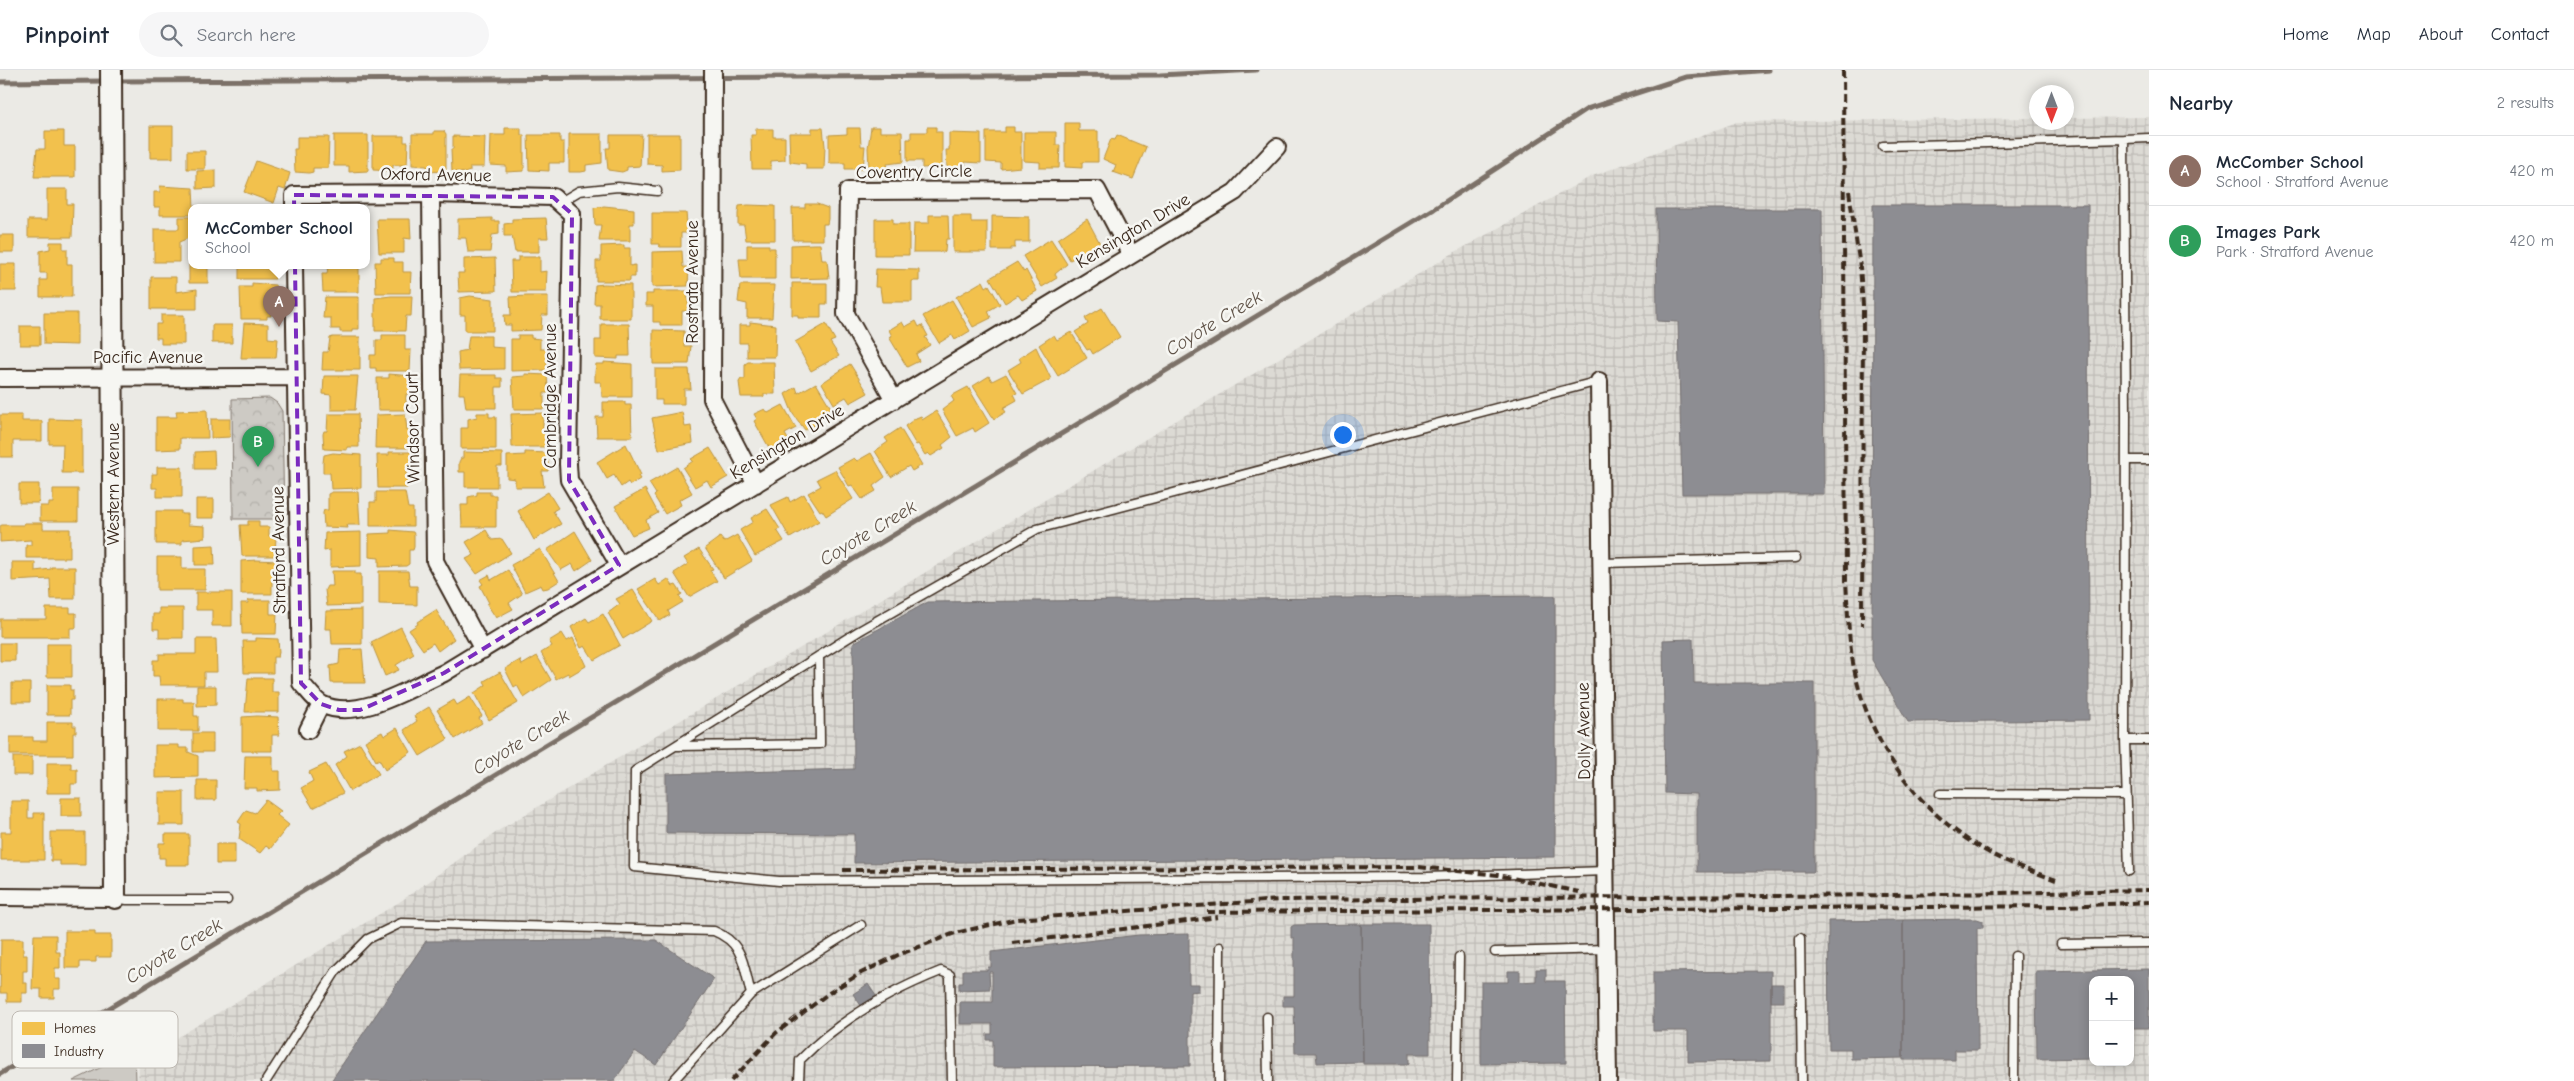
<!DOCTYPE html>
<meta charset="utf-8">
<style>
body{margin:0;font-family:"Comic Neue",sans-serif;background:#f6f6f7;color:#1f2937}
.controls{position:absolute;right:15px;bottom:15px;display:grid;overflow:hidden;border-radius:10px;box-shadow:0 2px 12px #0003}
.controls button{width:45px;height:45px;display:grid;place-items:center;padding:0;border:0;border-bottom:1px solid #e0e1e3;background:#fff;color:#1f2937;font:25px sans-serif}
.compass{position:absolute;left:2029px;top:15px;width:45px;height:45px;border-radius:50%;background:#fff;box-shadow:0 2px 12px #0003;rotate:180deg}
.you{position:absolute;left:1342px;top:364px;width:18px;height:18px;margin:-12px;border:4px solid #fff;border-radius:50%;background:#1a73e8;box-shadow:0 0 0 8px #1a73e833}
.badge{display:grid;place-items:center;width:32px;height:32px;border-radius:50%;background:#d93025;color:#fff;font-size:16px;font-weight:700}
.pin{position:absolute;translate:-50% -41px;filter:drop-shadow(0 1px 2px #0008)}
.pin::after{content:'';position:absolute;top:26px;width:18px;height:15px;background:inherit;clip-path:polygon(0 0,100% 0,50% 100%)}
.popup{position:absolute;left:188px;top:134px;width:182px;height:65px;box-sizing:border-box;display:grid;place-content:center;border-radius:10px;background:#fff;filter:drop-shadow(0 1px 4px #0005);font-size:16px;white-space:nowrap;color:#747a83}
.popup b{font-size:19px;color:#1f2937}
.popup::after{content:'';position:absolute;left:50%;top:100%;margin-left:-10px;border:10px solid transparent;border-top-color:#fff}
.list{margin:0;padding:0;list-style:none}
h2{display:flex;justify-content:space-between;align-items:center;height:65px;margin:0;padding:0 20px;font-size:21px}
h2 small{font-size:16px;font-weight:400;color:#747a83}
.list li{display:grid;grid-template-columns:32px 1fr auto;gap:15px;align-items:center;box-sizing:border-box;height:70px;padding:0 20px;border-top:1px solid #e0e1e3}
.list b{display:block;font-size:19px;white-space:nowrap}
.list p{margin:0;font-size:16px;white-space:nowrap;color:#747a83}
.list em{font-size:16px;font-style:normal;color:#747a83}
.icon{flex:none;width:28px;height:28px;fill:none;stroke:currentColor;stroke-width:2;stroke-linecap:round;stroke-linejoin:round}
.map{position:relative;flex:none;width:2149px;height:1011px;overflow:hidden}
header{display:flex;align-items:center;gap:30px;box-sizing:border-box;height:70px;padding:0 25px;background:#fff;border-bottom:1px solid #e0e1e3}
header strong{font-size:24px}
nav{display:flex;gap:28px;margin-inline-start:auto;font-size:18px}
.search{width:350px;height:45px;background:#f6f6f7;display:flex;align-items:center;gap:12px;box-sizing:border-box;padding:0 18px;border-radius:28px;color:#747a83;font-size:19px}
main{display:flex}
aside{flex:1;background:#fff}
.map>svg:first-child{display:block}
.industrial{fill:url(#industrial-grid);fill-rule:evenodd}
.grass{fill:#cdcac4;stroke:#847a71}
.park{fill:url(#park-crowns);stroke:#847a71}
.homes{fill:#f2c14e;stroke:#bb9440}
.industry{fill:#8d8d92;stroke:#746f6f}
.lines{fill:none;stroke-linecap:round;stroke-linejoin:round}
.stream{stroke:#7c7167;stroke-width:5}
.service-casing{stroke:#3b2a1e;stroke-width:11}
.minor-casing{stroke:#3b2a1e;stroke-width:20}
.tertiary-casing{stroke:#3b2a1e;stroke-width:24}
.service{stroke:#f6f6f2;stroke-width:8}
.minor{stroke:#f6f6f2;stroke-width:16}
.tertiary{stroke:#f6f6f2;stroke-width:20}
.rail{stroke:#3b2a1e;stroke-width:4;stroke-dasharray:8 4;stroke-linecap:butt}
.marked{fill:none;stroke:#7b2cbf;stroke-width:4;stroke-dasharray:10 6;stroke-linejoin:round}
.labels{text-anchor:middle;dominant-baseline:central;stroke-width:5;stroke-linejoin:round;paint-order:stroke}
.street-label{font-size:18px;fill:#3b2a1e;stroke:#f6f6f2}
.water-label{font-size:19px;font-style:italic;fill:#615449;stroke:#f6f6f2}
.key{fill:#f6f6f2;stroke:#beb9b2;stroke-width:1}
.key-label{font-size:14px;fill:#3b2a1e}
</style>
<header>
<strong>Pinpoint</strong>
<div class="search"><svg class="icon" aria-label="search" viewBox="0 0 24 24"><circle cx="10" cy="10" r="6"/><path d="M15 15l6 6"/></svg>Search here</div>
<nav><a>Home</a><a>Map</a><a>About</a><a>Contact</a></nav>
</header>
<main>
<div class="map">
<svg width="2149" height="1011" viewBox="0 0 2149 1011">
<defs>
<pattern id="industrial-grid" width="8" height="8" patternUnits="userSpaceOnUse" patternTransform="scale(1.25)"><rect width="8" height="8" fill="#dcdad4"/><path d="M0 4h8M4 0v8" fill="none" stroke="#bebbb6"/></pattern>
<pattern id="park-crowns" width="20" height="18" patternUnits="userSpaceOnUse" patternTransform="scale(1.25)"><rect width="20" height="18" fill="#cdcac4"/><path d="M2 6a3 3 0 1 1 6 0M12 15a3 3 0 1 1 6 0" fill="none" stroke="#b1aea8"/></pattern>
</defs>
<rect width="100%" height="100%" fill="#ebeae5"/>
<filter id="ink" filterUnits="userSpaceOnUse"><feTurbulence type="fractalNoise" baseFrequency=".02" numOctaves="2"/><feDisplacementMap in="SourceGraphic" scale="10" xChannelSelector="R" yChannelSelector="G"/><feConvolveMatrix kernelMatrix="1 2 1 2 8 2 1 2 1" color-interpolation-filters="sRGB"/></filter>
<g filter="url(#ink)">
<path class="industrial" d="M2149,47V1011H138L139,991L401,831L501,759L1450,185L1590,107L1737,52L2036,48V52H2066L2067,48ZM2093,910H2130V992H2093Z"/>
<path class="grass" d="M135,981L136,1011H73Z"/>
<path class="park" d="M270,328L277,333L282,341L284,449H233L232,329Z"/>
<path class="homes" d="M1065,53H1079V61H1098V92H1082V98L1065,97Z
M150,56H173V88H150Z
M871,57H880V62H902L903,92L887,94L888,99H869L868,78Z
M927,57H936V62H942V97L922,98V91H907V69H911V62H927Z
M1005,57H1014V62H1021V97L1001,99V93L986,92V62H1005Z
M505,58H521V65H524V101L506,102V96L490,95L491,65H505Z
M812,58H823L825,76L824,99H806V94L790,92L789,63H812Z
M847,58H860L861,76H865L863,99H845V93H829V65L847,64Z
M756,59H773V67H785V90L771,91V99H752L751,65H756Z
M45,61H64V76H75V107H34L37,79H45Z
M434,61H444L446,64V101L427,102V96L412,95V64H434Z
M1024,62H1056V75H1060L1059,98H1040V92L1024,91Z
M949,63L981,64V93L965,92V98H947L946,80H949Z
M569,64H602V93L586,95V101L581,102H569Z
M647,64H680V100L662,101V95L647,94Z
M334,65H368V101L349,102V96H334Z
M528,65H560V72H564V93H549V101L529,100Z
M610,65H642L640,96L627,97V100L622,102L608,100L606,78H610Z
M1117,65L1146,77L1133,109L1113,102L1116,95L1103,89L1111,69L1115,70Z
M373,66H404V72H408L407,95H393V101L373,100Z
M453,66L485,67L484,97H470V101L465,103L452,101L451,79H453Z
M297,67H329L328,98H313V102L309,103L295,102L294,79H297Z
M187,81H205V99H187Z
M256,91L290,103L285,120L279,118L274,133L244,122Z
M216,100V118L197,119V101Z
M160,116L193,118L194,138H192V145H160V137H154V122H160Z
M47,119H67V134H73L72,167H28V150H47Z
M805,134H817L828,138V149L827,154H823V170H793L792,138H805Z
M748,135L775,136V170H746L744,155H738V144L739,136Z
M240,136H267L268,138H240Z
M604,136L634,139V154H630V171H599L601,155H595L594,138Z
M652,143H686L688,163H681V177H659V174H652Z
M929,145H948L949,169H946L945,182H913L914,153H929Z
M953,146H971V152H987V182H953Z
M992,146L1029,147V172H1015V178H1011V180H992Z
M179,147H191V167L179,172V192H154V159H179Z
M492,148V151H499V164L492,165L490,182H468L466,168H458V149Z
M546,148L548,168H539V182H515L512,166H504V154L512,153V149Z
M377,149H410L411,169L404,168V183H379Z
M875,149H893V154H909V185H875Z
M1087,149L1103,179L1086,189L1083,183L1070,190L1058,169Z
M0,165H14V182H0Z
M1051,169L1067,194L1055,204L1057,208L1042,217L1023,186Z
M50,172H63V179H67V194H72V227H40V210H47V203H40V181L50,179Z
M814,174H820L822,190H827L829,208L791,209V175Z
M624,175V178H630V196L635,195V207H630V211H596V191H601V176Z
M747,175H769V178H775V209H741L739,189H747Z
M682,181L683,197H689L688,216L652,217V182Z
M518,187H540V202L547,201L546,222H512L511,191H518Z
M381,188H394V192H403V202H411L410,223H376L375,192H381Z
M495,188L496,221L459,222L458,203H464V189Z
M1017,192L1024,202L1026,200L1037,221L1022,230L1018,225L1005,233L990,208Z
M0,194H16V221H0Z
M189,194L208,196V213H189Z
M239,196H275V209H239Z
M328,196H359V222H323L322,204H327Z
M876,199L919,200V211H912V232H882L880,217H875Z
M151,207H176V222L197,219V239H151Z
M983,211L986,217L989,215L1000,234L988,241L991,248L973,257L956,227Z
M252,213L275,215L276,217L275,233H271V246H267V249H241L240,217H252Z
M792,213H827V234H821V248H798V245H792Z
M604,214L631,215V249H600V234H594L595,215Z
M740,215H774L772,248H747V234L738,232Z
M653,221H687L689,241H682V255H660V252H653V236H646V224H653Z
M391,226H412L411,246H406L405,261H375V228Z
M470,226L493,229V261H465V245H460V228Z
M527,226H548V245H542L541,260L511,261V255H505L504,245H511L510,227Z
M325,227H359V259H352V262H340V259H331V248H323Z
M952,230L970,261L955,270L952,265L939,273L923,246Z
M1102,238L1120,267L1093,284L1090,279L1087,280L1075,262L1088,254L1085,248Z
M44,243H77V275L44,274Z
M161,245H184V274H161V268H156V254H161Z
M916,251L919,257L922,255L928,266L925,267L930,275L916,284L919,291L907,297L889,267L892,266L889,260L902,252L905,257Z
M750,252L776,255L775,287H747V273H739V255H750Z
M244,253L268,254V268L278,269L276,288H241Z
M601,254H629L630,286H618V289L595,288V270H601Z
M826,254L835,270L830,272L839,286L811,301L795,272Z
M212,255H232V273H212Z
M20,256H40V275H20Z
M653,260L684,261V276H691L689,294H653Z
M1071,262L1087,288L1058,306L1039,275L1054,265L1057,270Z
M382,265H405V280H411L410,301H376V298H370V285H376V270H382Z
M518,265H531V268L540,269V279H547V300L511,301V269H518Z
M469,266H491V277L504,278V299L459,300L458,282L467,280Z
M333,267H360V300H322L323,282H328L330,268Z
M1036,277L1051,309L1023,324L1008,300L1021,292L1019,288Z
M604,292L632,294V327H602L601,312H595V302L596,294H604Z
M748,292H774L775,324H764V327H741L739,312L741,309H745V294Z
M850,294L868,323L850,333L846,327L834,334L822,313Z
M655,299H689L691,319H684V334H662V330H655Z
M389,304L412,306V324H406V340H378L377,308H389Z
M525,304L547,305L548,319V323H544V339H514L512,307L525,306Z
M1006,304L1017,323L1014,324L1017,330L1003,338L1006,342L994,349L973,316L989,306L992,311Z
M460,305H496V308H502V317H496V338H466L464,324H459Z
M324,306H358L355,340H331V325L323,324Z
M816,313L831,338L819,346L821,352L805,360L793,344L785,324L796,317L798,323Z
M968,317L989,353L975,362L973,358L957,366L942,340L954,331L951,326Z
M603,332H625V335H631L632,367H597L596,347H603Z
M783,335L796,358L785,364L790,373L771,381L754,351L757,349L754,344L765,339L768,343Z
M207,340L208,368H180V379L156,380V347H177L176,341Z
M936,341L952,367L942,375L944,378L931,386L928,383L925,385L918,374L916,375L905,356L916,348L921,346L922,350Z
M682,342L685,357L691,356L693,373L659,380L652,348Z
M477,343H489V347H496V379H461V358H468V349L477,347Z
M543,343V359H549L548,377H512L511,344Z
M328,344H358L359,377H347V380L324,379L323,364L324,361H327Z
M405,344L407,360H413L412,378H375L376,345Z
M0,345H22V351H42V371H13V387H0Z
M49,349L82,350V403H62L63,374H49Z
M211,349H230V367L211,368Z
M900,358L922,395L912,401L909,396L891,407L875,381L888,372L885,368Z
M626,374L641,405L638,406L640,409L630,415L628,412L621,417L614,405L607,409L597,392Z
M710,378L728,407L711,417L707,410L695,417L683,398L693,391L691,389Z
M214,381L215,399H195V382Z
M389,382H412V402H406L407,418H378L377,385H389Z
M463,382L502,383V396H497V417H465V402H459V392L461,388H463Z
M525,382L548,383V401H542L544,417H515V409L507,408V386L525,385Z
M333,383L361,385V418L331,419L330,403H323V393L324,385Z
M871,383L885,407L873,416L876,421L862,429L852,415L849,416L838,397L854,388L857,391Z
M157,397H182V427H157V418H152V404H157Z
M677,397L692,423L679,430L681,435L665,444L654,426L656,424L649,413Z
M835,400L853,429L826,446L822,440L820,441L808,423L821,416L817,409Z
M19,414H39V433H19Z
M53,419H78V451H40V436H49V433H53Z
M645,419L658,443L646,450L649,458L632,465L615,436Z
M332,422H358L360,455H347L348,458L324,457L323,443L324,440H328V424Z
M376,422H405L408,438H413V456H370V432H376Z
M477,422H490V425H496V457H462L461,435H468V427L477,425Z
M548,422L558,438L553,441L561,454L534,470L518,441Z
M804,424L819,451L790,468L771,435L788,427L790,432Z
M196,429H214V448H196Z
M767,439L780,459L777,460L784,471L755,486L740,460L753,452L751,448Z
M156,441H181V444H188V455L205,456V468L182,470V474H156Z
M248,451H259V457H269V466H276L275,486H242L240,455H248Z
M24,453H43V459H70V488H26V475H31V470L0,472V456L2,455H24Z
M390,460L413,462L414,464V477L413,480H409V494L406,496L379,497V488L369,487V464L390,463Z
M486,460L492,470L502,469L511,483L477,504L466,489L474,485L466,472Z
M575,461L592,490L576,501L572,494L561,500L547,480Z
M361,462V496L330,497V480L324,481L325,463Z
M737,465L752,491L724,508L705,478L720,467L724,472Z
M214,475L215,495H195V476Z
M540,479L559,511L548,518L543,519L541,515L525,522L511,495Z
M699,479L713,499L710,500L717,511L689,527L674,503L688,494L684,488Z
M157,487H182V499H205V520H157Z
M257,490L277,491L278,509H272V524H241V491Z
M12,492H35V501L51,499V497H75V529H51L50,509L12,511Z
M508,500L522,524L509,533L513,539L496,548L487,534L489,533L480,516L483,514L480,510L489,505L491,510Z
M332,501H355V504H361V535L327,536L325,520L327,516H333Z
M379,501H408L410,516H417V535L379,534Z
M655,509L659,515L668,509L673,516L676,515L682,524L679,526L683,532L668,541L670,545L660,551L638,519Z
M633,520L652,551L623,569L608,543L620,534L616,529Z
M196,522H232V556H212V540H196Z
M248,530H270V544H277L276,564H242L241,533H248Z
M46,538H70V543H76V558H70V567H0V549H46Z
M159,538H183V568H159V559H153V544H159Z
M362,540V574H332L331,559H325L326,541Z
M436,540L454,569L438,581L433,573L423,580L409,560L418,554L417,552Z
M603,544L620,575L594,590L585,576L581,578L571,557L586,548L589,552Z
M401,557L414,584L396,595L399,600L385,606L371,572Z
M562,563L567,571L573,568L586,596L569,606L568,603L556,609L541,583L552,576L549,571Z
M256,568L278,569L279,582L278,587H273V603H244L243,571H256Z
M196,569H216L217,602H204V615H160L159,606H153V590H159V584H196Z
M0,573H15V591H0Z
M47,574H72V607H47Z
M362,579L365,613H331L330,596L339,594L340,580Z
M537,586L551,610L524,628L517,615L514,617L505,599L520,590L522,595Z
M500,602L518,633L489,650L474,623L486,615L484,611Z
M248,608H272V622H279V642H245Z
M12,613H30V632H12Z
M47,615H70V620H73V630H70V645H47Z
M197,616H216V635L197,636Z
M470,627L482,646L479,648L482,653L455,669L437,640L454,630L457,635Z
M158,629H183V632H194V646H198V661H158Z
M429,637L448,669L420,686L404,660L417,651L414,646Z
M257,646L278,647L279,665H272V681H242V647Z
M47,652H73V656H76V663H73V685H10V667H33V671H47Z
M397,658L411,682L385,700L379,689L376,691L365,671L382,662L384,666Z
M193,663H213V682H193Z
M360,673L379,704L350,721L335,695L347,686L344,681Z
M155,675H179V678H188V682L198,686V707L155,708Z
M245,686H273V701H280V720L257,721V718H244Z
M13,687H32V705H13Z
M47,693H71V699H77V714H71V723H47Z
M326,694L343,723L313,738L301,718L313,711L309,702Z
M197,710H216V730H197Z
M159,722H184V755H159Z
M61,728H81V746H61Z
M266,730L281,741L277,745L289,755L270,779L266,776L260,783L239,769L241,754L238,752L246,740L255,743Z
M11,731H28V748H34V743H44V790H1V762H11Z
M51,762H85V795H60V791H51Z
M165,764H189V795H165V788H159V773H165Z
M216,774H235V794H216Z
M65,861H95V865H111V887H96V892H80V898H65Z
M34,865H56V882H60V898H55V909H60V919H54V928H41V919H32Z
M1,869H23V885H27V901H23V913H27V923H22V932H7V923H0Z"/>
<path class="industry" d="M1873,135H2088L2089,650L1908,652L1872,590Z
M1656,139H1822L1824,424H1682L1678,252L1657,251Z
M1555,526V787L854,793V764L666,763V704L854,699L853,573L928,532Z
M1693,569L1694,613H1814V802H1697V724L1665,723L1663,570Z
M1977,849L1983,851V858H1977L1978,980H1955V990H1903V850Z
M1903,850V988L1851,989V979H1829L1828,851Z
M1361,854L1363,992L1317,993L1316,983H1295L1294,936H1283V926H1294V868H1291V857L1294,855Z
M1361,854H1429L1430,984H1409V994H1363Z
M1189,864V914H1199V921L1190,922V996L993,997V970H987V964H992V954H960V932H992V902H989L990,919L959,920V913H963V900H988V897H991V882L1139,865Z
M656,870L714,909L656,995L635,981L614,1011H331L426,871Z
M1536,899H1546V911H1565L1566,993L1481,994V912H1508V901H1520V912L1536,911Z
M2149,899V958H2130V910H2093V988L2037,989L2036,901Z
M1771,901V991L1688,992V961H1653V902Z
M868,914L876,926L862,937L853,924Z
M1771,914H1784V932H1771Z"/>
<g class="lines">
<path class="stream" d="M115,11L1160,5L1256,0
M0,12L107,11
M0,1004L1434,139L1587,39L1686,7L1769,0"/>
<g class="service-casing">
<path id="service" d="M2149,68L2124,69L2126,345L2125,670H2149
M1883,76L2124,69
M559,133L579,121L618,117L657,121
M1599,311L1037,459L859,561L635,701L634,797L779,811L1427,807L1606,801
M2126,390H2149
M1602,493L1796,488
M2125,670L2129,801
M677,676L820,674L819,586
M1940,724L2126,725
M115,828L127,830H227
M1800,868L1802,1011
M2061,874L2149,873
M1495,882L1607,879
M1267,947L1268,1011
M266,1011L336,901L368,869L401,853L714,861C745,874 743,895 751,924L861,855
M673,1011L751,924
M799,1011L800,990C840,949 888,922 941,901L950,905L952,1011
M1219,1011L1220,877
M1457,1011L1459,887
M2014,1011L2015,886"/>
</g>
<g class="minor-casing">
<path id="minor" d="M713,0L712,329L756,414
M431,124L435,491L483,580
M294,138V125L431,124L553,127L572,144L568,394L569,410L619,495
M294,196L301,613C307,619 315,631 323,635C359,651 410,618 444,603L1235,122L1277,77
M0,308L295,307
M1599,311L1608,1011
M894,330L846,244L848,121L1097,120L1131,185
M308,660L321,634
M0,827L115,828"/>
</g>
<g class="tertiary-casing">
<path id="tertiary" d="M111,0L115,828"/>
</g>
<use href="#service" class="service"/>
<use href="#minor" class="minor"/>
<use href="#tertiary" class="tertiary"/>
<path class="rail" d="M1843,0L1846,511C1848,540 1848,569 1854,598C1870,680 1929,757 2006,791C2022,798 2039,804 2056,810
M1849,121L1860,197L1863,235L1862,556
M843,800L1418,797L1498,805L1579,822
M1207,842L2067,836L2149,832
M1012,873L1218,847
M731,1011L776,963L829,923L861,903L898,885L955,863L1017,849L1279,830L1894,825L2149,820"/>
</g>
</g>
<path class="marked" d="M294,125L553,127L572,144L569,410L619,495L444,603L360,640H339L321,634L301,613Z"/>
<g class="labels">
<g class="street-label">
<text transform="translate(914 102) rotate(-1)">Coventry Circle</text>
<text transform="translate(436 105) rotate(1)">Oxford Avenue</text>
<text transform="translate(1133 161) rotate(-31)">Kensington Drive</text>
<text transform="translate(692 212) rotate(-90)">Rostrata Avenue</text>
<text x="148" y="287">Pacific Avenue</text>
<text transform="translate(550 326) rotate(-90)">Cambridge Avenue</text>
<text transform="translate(413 358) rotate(-91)">Windsor Court</text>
<text transform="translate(787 372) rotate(-31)">Kensington Drive</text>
<text transform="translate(113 414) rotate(-90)">Western Avenue</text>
<text transform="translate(279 480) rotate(-91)">Stratford Avenue</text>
<text transform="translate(1584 661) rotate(-91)">Dolly Avenue</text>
</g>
<g class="water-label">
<text transform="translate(1214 253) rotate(-31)">Coyote Creek</text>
<text transform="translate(868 463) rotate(-31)">Coyote Creek</text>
<text transform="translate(521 672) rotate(-31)">Coyote Creek</text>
<text transform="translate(174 881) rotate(-31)">Coyote Creek</text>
</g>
</g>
<rect x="12" y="941" width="166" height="57" rx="8" class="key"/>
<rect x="22" y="952" width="23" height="13" fill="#f2c14e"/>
<rect x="22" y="974" width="23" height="14" fill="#8d8d92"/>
<g class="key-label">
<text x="54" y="963">Homes</text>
<text x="54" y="986">Industry</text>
</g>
</svg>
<div class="controls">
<button>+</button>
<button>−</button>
</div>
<svg class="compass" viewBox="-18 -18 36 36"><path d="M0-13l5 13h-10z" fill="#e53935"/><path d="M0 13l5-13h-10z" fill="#747a83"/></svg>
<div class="you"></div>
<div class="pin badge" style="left:279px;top:257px;background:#8d6e63">A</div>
<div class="popup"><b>McComber School</b>School</div>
<div class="pin badge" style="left:258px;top:397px;background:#2e9e5b">B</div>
</div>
<aside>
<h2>Nearby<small>2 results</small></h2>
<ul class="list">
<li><span class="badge" style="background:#8d6e63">A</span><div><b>McComber School</b><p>School · Stratford Avenue</p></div><em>420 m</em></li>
<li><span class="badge" style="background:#2e9e5b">B</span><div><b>Images Park</b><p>Park · Stratford Avenue</p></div><em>420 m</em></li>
</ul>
</aside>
</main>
